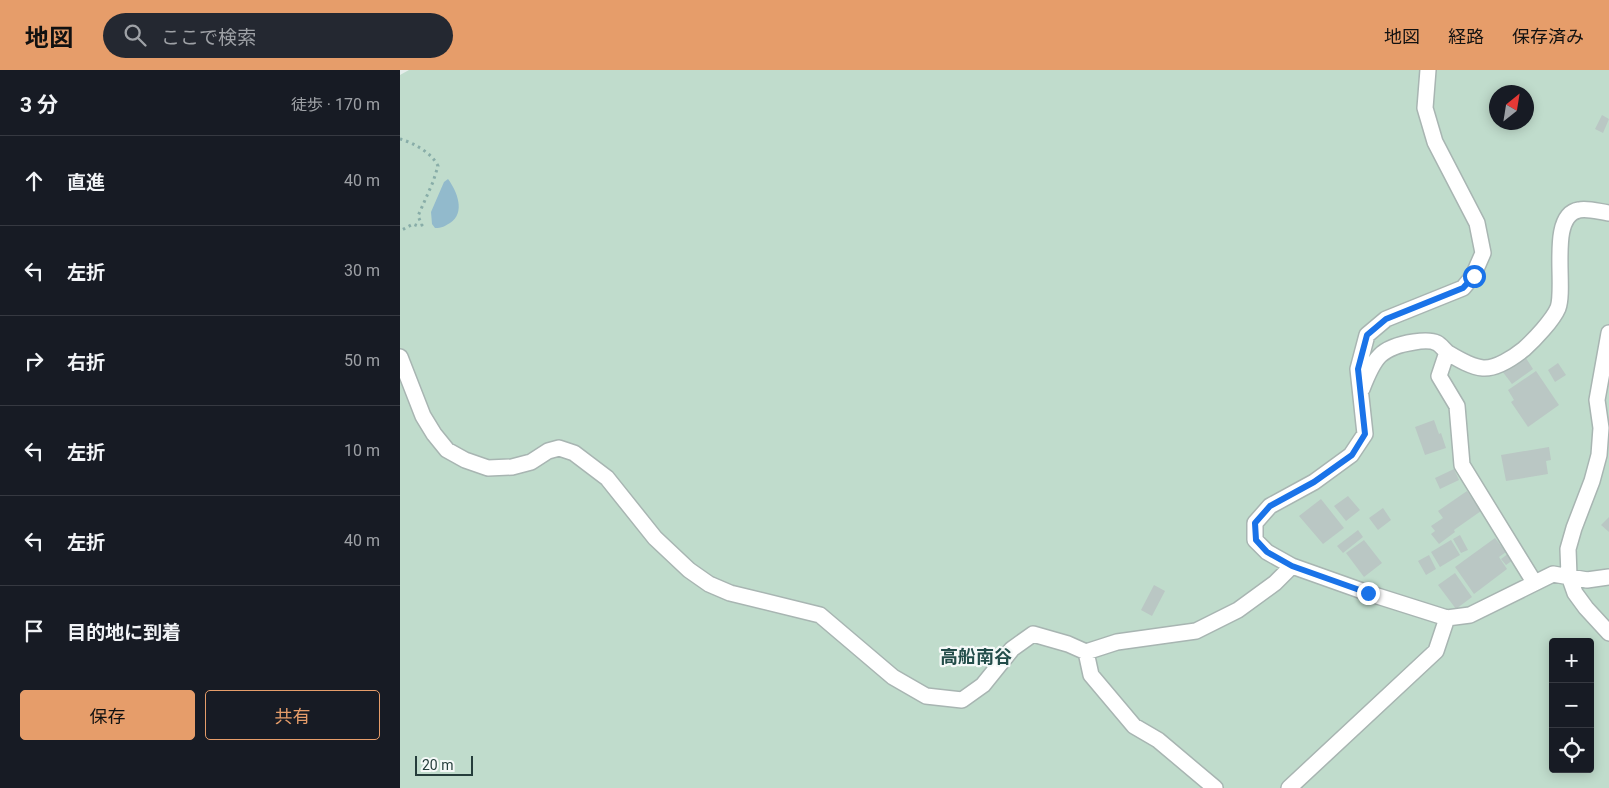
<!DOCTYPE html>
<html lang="ja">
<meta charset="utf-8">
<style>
body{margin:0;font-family:Roboto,"Noto Sans JP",sans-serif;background:#242831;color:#f1f3f6}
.controls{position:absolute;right:15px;bottom:15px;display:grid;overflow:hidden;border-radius:5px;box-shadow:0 2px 12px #0003}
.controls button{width:45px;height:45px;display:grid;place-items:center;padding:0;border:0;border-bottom:1px solid #363941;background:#171b24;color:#f1f3f6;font:25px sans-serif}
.compass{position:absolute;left:1089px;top:15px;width:45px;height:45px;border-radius:50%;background:#171b24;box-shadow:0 2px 12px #0003;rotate:30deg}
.scale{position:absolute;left:15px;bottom:12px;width:58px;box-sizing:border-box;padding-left:5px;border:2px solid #253d3b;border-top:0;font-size:14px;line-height:18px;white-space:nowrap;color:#253d3b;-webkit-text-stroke:4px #f5f9f8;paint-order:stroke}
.stop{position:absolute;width:15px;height:15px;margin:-11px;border:4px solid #1a73e8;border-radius:50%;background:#fff}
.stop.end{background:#1a73e8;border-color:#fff;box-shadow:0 1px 5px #0008}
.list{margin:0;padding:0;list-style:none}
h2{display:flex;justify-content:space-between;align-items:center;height:65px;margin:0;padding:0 20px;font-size:21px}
h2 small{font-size:16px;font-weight:400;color:#9ea1a6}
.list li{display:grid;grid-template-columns:32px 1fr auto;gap:15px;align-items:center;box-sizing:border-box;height:90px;padding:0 20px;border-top:1px solid #363941}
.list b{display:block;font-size:19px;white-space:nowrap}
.list em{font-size:16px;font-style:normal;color:#9ea1a6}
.actions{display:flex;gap:10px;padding:15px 20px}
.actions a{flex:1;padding:11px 0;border:1px solid #e69d6a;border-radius:5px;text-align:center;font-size:18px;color:#e69d6a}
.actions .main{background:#e69d6a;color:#111}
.icon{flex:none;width:28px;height:28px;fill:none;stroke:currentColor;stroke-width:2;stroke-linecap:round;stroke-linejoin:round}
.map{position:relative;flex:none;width:1209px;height:718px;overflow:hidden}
header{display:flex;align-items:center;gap:30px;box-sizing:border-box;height:70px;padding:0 25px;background:#e69d6a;color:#111}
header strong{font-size:24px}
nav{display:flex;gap:28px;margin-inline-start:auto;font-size:18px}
.search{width:350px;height:45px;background:#242831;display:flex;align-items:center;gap:12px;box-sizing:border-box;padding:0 18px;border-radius:28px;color:#9ea1a6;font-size:19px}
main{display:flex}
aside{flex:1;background:#171b24}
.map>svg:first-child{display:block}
.green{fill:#c0dccc;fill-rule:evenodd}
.water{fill:#92bacc}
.building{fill:#bac7c4}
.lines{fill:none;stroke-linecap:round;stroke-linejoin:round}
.minor-casing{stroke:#a8b5b2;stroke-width:18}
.path{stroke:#88ada8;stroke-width:3;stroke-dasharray:2.5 4;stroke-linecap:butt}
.minor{stroke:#fff;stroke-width:15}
.route{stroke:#1a73e8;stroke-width:6}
.labels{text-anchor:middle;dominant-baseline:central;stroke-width:4.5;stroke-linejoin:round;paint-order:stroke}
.neighbourhood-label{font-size:18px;font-weight:bold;fill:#234d4a;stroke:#f5f9f8}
</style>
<header>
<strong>地図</strong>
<div class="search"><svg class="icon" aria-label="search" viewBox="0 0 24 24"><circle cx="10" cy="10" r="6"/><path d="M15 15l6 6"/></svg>ここで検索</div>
<nav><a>地図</a><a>経路</a><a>保存済み</a></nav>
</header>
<main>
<aside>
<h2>3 分<small>徒歩 · 170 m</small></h2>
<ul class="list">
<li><svg class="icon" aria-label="ahead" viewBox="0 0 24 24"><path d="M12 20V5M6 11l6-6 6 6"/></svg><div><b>直進</b></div><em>40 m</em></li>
<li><svg class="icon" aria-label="left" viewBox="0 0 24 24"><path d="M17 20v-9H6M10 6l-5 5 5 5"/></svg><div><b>左折</b></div><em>30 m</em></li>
<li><svg class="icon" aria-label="right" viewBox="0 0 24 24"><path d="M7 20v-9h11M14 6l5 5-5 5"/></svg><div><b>右折</b></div><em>50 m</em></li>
<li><svg class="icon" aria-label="left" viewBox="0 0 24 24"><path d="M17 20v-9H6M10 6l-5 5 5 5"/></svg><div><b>左折</b></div><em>10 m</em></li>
<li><svg class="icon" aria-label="left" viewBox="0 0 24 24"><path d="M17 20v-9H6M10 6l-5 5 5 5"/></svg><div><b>左折</b></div><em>40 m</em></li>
<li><svg class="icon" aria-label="arrive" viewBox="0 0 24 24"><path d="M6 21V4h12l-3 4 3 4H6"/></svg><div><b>目的地に到着</b></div></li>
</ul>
<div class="actions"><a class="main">保存</a><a>共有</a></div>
</aside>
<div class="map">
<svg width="1209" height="718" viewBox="0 0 1209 718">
<rect width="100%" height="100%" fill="#e5edea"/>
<path class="green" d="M9,0H1209V718H0V5ZM1096,22H1126V52H1096ZM1153,572H1190V699H1153Z"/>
<path class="water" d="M48,109C57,121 66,143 50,153C45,156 42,158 35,158L32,154L31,142L44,112Z"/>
<path class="building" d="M1202,45L1209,49L1203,63L1195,59Z
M1124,285L1133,299L1112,314L1102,301Z
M1158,293L1166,305L1155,312L1148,300Z
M1136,301L1159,335L1128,357L1111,332L1114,330L1108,320Z
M1034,350L1039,364L1041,363L1046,378L1025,385L1015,357Z
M1149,377L1151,390L1146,391L1148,404L1106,411L1101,385Z
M1054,399L1059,410L1040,419L1035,408Z
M1067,421L1081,441L1054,460L1055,462L1039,474L1031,464L1035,461L1031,456L1043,448L1038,441Z
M948,426L960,440L946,451L934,436Z
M921,429L944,458L923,474L899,446Z
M983,438L991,450L978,460L969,448Z
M1209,447V462L1201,455Z
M958,460L963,467L943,483L937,476Z
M1060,465L1068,480L1061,483L1053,469Z
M1095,468L1106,482L1099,487L1107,499L1074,524L1055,497Z
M964,470L982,493L964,507L946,483Z
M1051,470L1060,485L1040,497L1031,482Z
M1109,483L1113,490L1106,495L1101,489Z
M1029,485L1036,499L1026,505L1018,491Z
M1055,503L1072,527L1056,539L1038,515Z
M754,515L765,521L752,546L741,540Z"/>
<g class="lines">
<g class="minor-casing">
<path id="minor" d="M1028,0L1025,38L1035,72L1077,153L1083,183L1073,206L1063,218L986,249L967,265L958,299L965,364L951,385L914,412L870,436L855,453V470L867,482L892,496L968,523L1047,548L1070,545L1153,504L1187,510L1209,507
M1209,263L1197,330L1201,358L1199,385L1192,411L1174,458L1168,479L1169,506L1175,523L1186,538L1209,563
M1047,282L1039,306L1057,336L1062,395L1134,512
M0,287L23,346L34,364L47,380L65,390L88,398L112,397L131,392L148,381L159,378L174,383L207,408L255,468L289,500L309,514L330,523L420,545L493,607L526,626L562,630L583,615L612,579L633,564L668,574L686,582L717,572L796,561L838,540L875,513L892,496
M962,319C974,288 980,277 1014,272C1020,271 1031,270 1037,273C1041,275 1044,280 1048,283C1058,289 1071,297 1083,298C1096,299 1114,287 1124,279C1134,270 1153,250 1158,238C1166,216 1148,145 1179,140C1188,138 1200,142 1209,143
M686,582L691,605L734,656L758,670L815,718
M889,718L1036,581L1047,548"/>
</g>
<path class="path" d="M0,69C14,73 32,83 38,96L33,112L18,146L22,155L18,156L13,154L0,161"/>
<use href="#minor" class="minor"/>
</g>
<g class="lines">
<path class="route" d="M968,523L892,496L867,482L856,470L855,453L870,436L914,412L952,385L965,364L958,299L967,265L986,249L1063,218L1074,206"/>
</g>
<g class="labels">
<g class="neighbourhood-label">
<text x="576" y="586">高船南谷</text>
</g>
</g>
</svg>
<div class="controls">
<button>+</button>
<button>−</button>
<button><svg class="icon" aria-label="locate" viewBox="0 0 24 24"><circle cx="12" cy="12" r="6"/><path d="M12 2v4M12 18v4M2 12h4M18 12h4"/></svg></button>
</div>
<svg class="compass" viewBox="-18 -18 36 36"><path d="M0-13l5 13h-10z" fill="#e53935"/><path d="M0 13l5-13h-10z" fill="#9ea1a6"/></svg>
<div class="scale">20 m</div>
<div class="stop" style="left:1074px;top:206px"></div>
<div class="stop end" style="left:968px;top:523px"></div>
</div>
</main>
